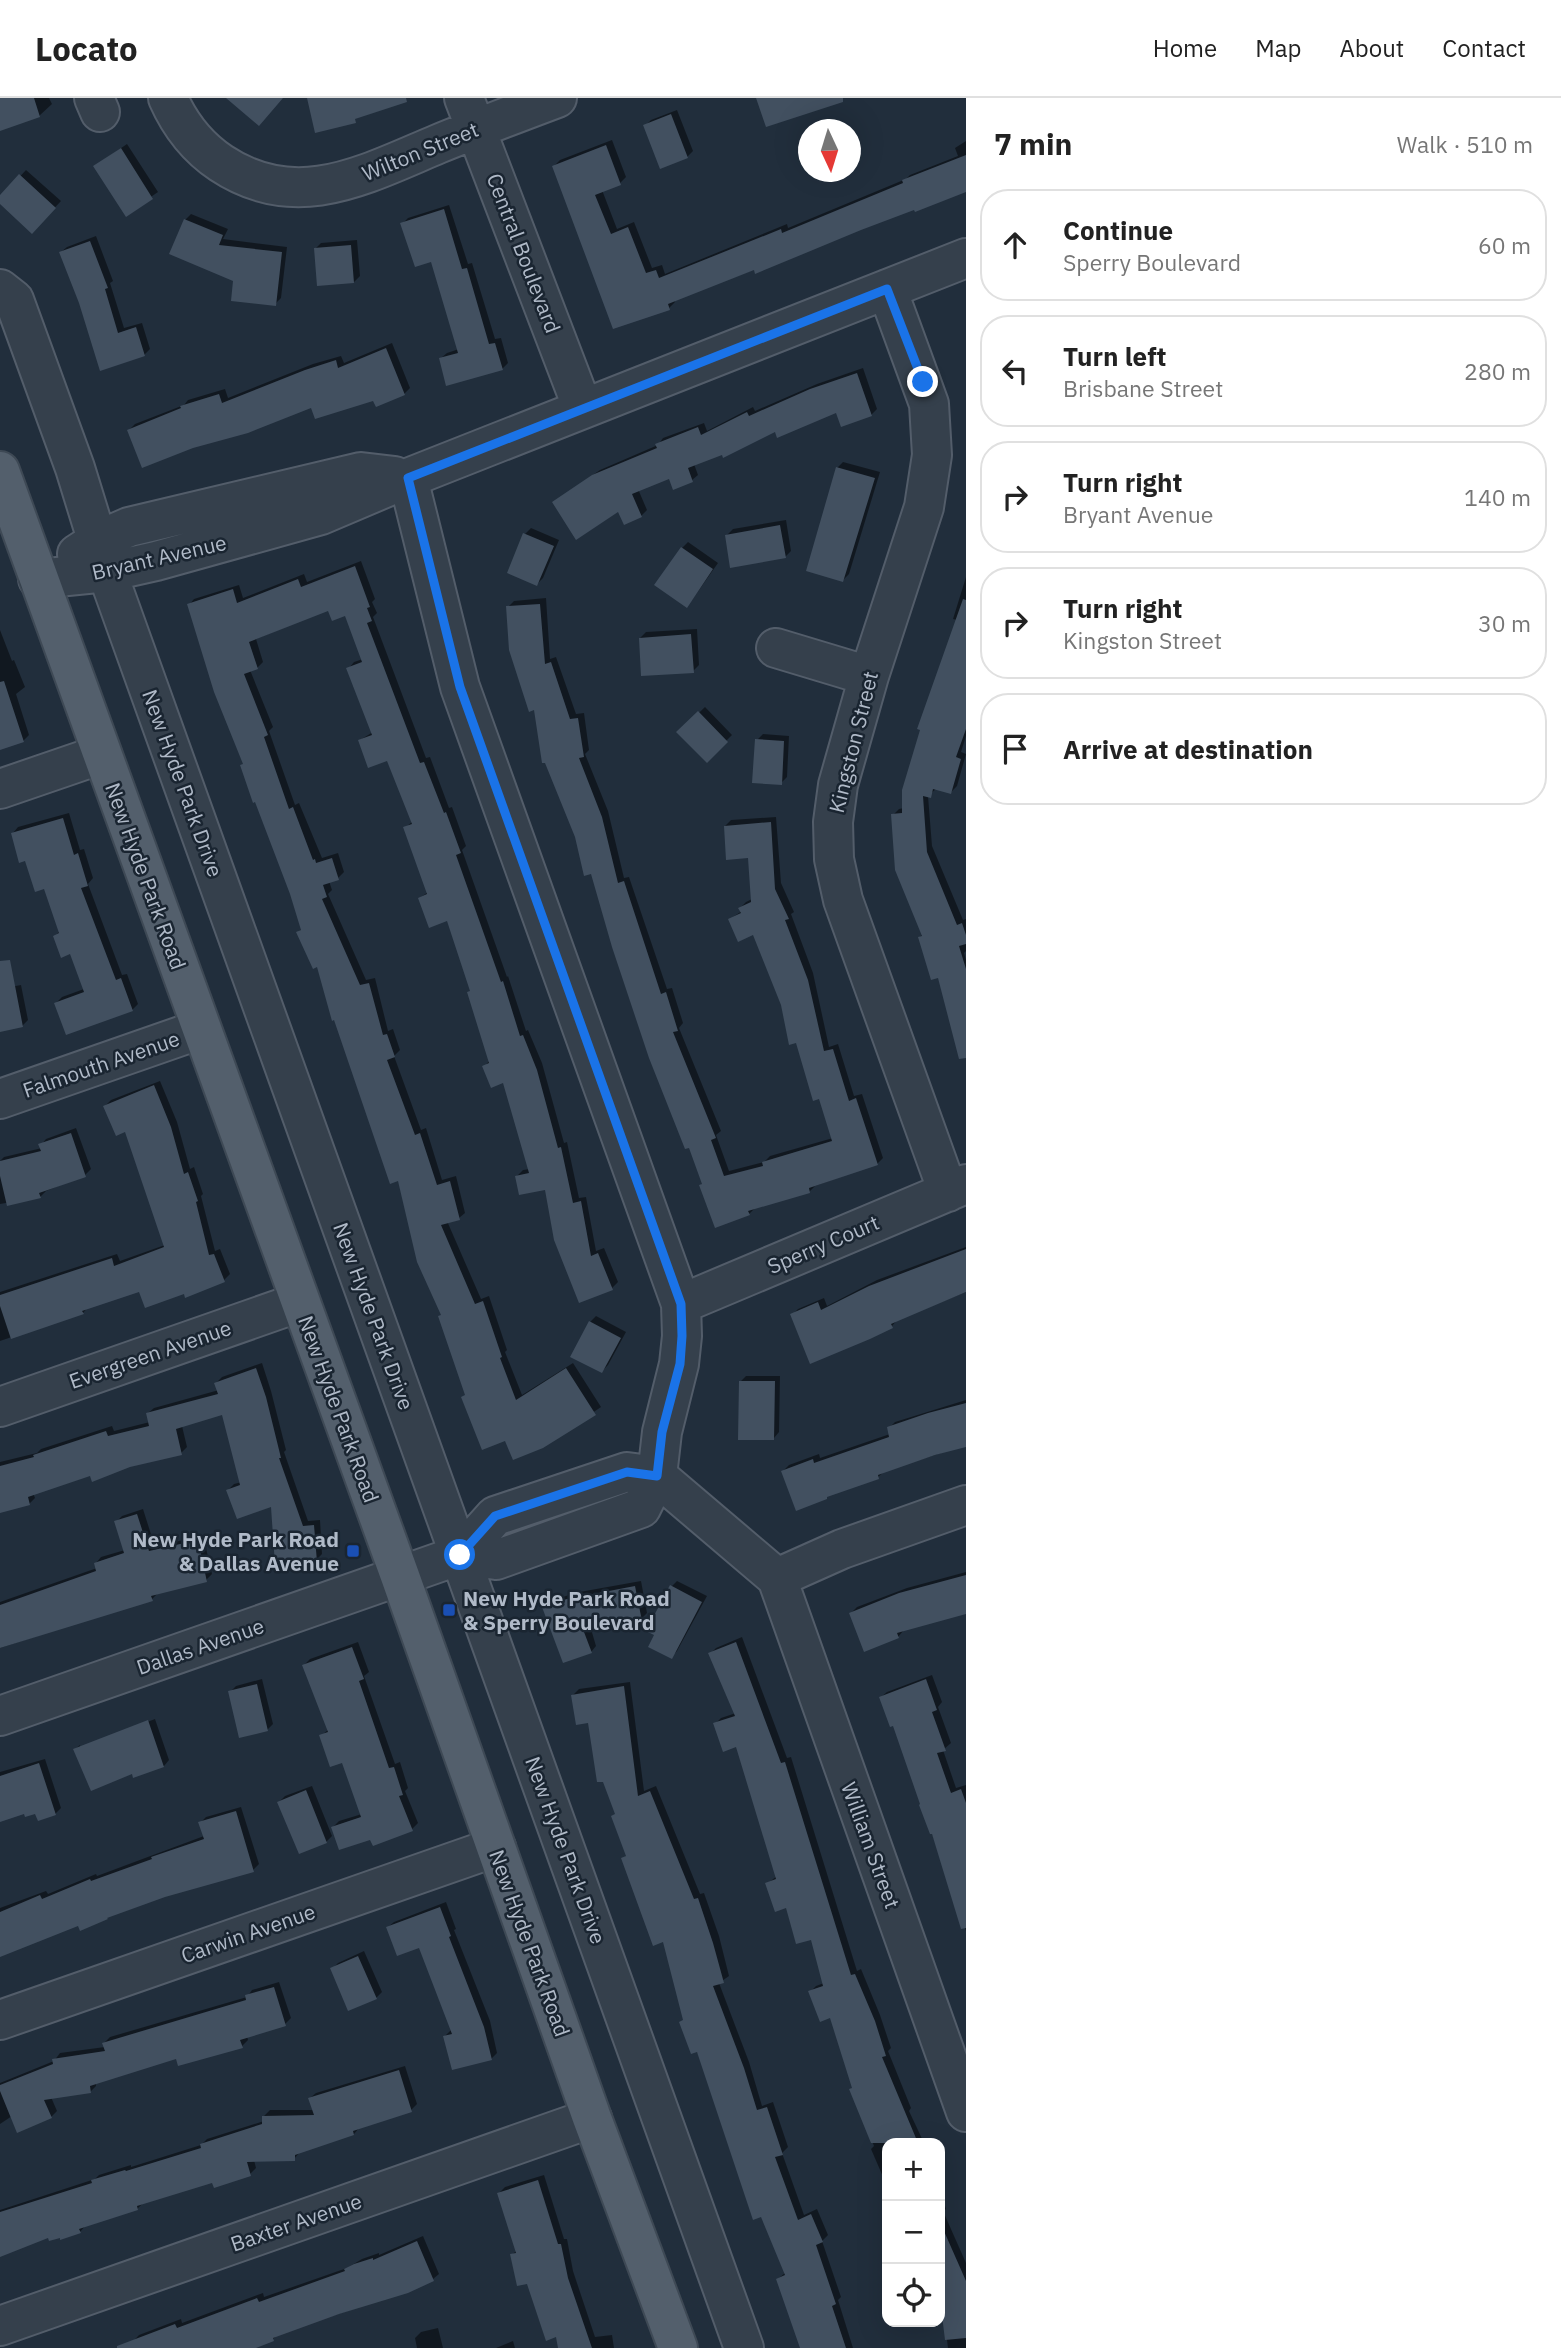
<!DOCTYPE html>
<meta charset="utf-8">
<style>
body{margin:0;font-family:"IBM Plex Sans",sans-serif;background:#f2f2f2;color:#222}
.controls{position:absolute;right:21px;bottom:21px;display:grid;overflow:hidden;border-radius:14px;box-shadow:0 7px 28px #0002}
.controls button{width:63px;height:63px;display:grid;place-items:center;padding:0;border:0;border-bottom:2px solid #e0e0e0;background:#fff;color:#222;font:35px sans-serif}
.compass{position:absolute;left:798px;top:21px;width:63px;height:63px;border-radius:50%;background:#fff;box-shadow:0 7px 28px #0002;rotate:176deg}
.stop{position:absolute;width:21px;height:21px;margin:-16px;border:5px solid #1a73e8;border-radius:50%;background:#fff}
.stop.end{background:#1a73e8;border-color:#fff;box-shadow:0 2px 7px #0008}
.list{margin:0;padding:0;list-style:none}
h2{display:flex;justify-content:space-between;align-items:center;height:91px;margin:0;padding:0 28px;font-size:30px}
h2 small{font-size:23px;font-weight:400;color:#767676}
.list li{display:grid;grid-template-columns:46px 1fr auto;gap:21px;align-items:center;box-sizing:border-box;height:112px;margin:0 14px 14px;padding:0 14px;border:2px solid #e0e0e0;border-radius:28px}
.list b{display:block;font-size:26px;white-space:nowrap}
.list p{margin:0;font-size:23px;white-space:nowrap;color:#767676}
.list em{font-size:23px;font-style:normal;color:#767676}
.icon{flex:none;width:38px;height:38px;fill:none;stroke:currentColor;stroke-width:2;stroke-linecap:round;stroke-linejoin:round}
.map{position:relative;flex:none;width:966px;height:2250px;overflow:hidden}
header{display:flex;align-items:center;gap:42px;box-sizing:border-box;height:98px;padding:0 35px;background:#fff;border-bottom:2px solid #e0e0e0}
header strong{font-size:33px}
nav{display:flex;gap:38px;margin-inline-start:auto;font-size:24px}
main{display:flex}
aside{flex:1;background:#fff}
.map>svg:first-child{display:block}
.shadow{fill:#0007}
.building{fill:#425060}
.lines{fill:none;stroke-linecap:round;stroke-linejoin:round}
.minor-casing{stroke:#535d6a;stroke-width:42}
.major-casing{stroke:#3e4955;stroke-width:42}
.minor{stroke:#35404c;stroke-width:38}
.major{stroke:#535f6c;stroke-width:38}
.route{stroke:#1a73e8;stroke-width:9}
.transit-dot{fill:#1a4fb4;stroke:#1a2531;stroke-width:2.5}
.labels{text-anchor:middle;dominant-baseline:central;stroke-width:5;stroke-linejoin:round;paint-order:stroke}
.street-label{font-size:21px;fill:#b0bac8;stroke:#1a2531}
.poi-label{font-size:21px;font-weight:bold;fill:#b0bac8;stroke:#1a2531;text-anchor:end}
</style>
<header>
<strong>Locato</strong>
<nav><a>Home</a><a>Map</a><a>About</a><a>Contact</a></nav>
</header>
<main>
<div class="map">
<svg width="966" height="2250" viewBox="0 0 966 2250">
<rect width="100%" height="100%" fill="#212e3c"/>
<path class="shadow" d="M0,0H49L52,6L39,18L0,32Z
M677,12L693,53L687,59L645,28L651,22Z
M612,42L626,79L620,85L602,92L617,131L634,124L652,170L662,167L665,176L787,126L788,130L906,81L910,77L958,58L955,50L966,43V93L915,110L674,202L675,204L669,210L554,68L560,62Z
M127,46L158,94L126,116L95,68Z
M26,72L61,103L32,134L0,104V100Z
M449,107L468,166L472,165L495,241L501,240L508,265L502,271L441,260L447,255L459,251L432,162L402,126L408,120Z
M191,116L228,131L223,141L287,149L281,200L275,206L235,182L185,122Z
M96,138L113,183L110,185L124,230L142,225L150,251L144,257L80,204L61,154L67,149Z
M357,142L360,178L354,184L315,151L321,145Z
M392,245L410,290L404,296L129,332L135,326L184,307L188,302L225,291L228,300L313,266L341,258L344,265Z
M863,270L877,311L871,317L837,313L775,332L694,366L698,377L692,382L670,378L638,391L647,412L641,418L619,411L554,404L600,372L658,347L663,340L704,325L707,333L753,309L755,313L817,286Z
M843,364L880,374L849,476L843,482L837,370Z
M786,422L791,453L785,459L727,437L733,431Z
M531,430L559,442L543,480L537,486L525,436Z
M688,444L718,465L692,502L682,450Z
M361,463L375,501L372,504L377,515L373,519L426,660L430,659L449,710L452,709L466,748L462,752L507,879L508,878L526,933L528,932L542,965L564,1045L567,1044L579,1100L586,1099L596,1153L604,1150L618,1184L612,1190L546,1090L517,1078L523,1072L530,1071L504,983L484,969L490,962L471,893L448,821L420,800L428,794L405,730L413,723L388,661L360,642L373,634L349,570L354,564L363,561L346,516L329,511L256,541L263,564L257,570L250,572L273,629L269,633L295,707L299,705L322,760L338,755L344,774L338,780L329,783L332,792L328,796L366,882L375,880L388,933L393,931L400,952L394,958L421,1032L426,1030L442,1082L456,1078L465,1115L459,1120L447,1123L481,1201L489,1198L507,1252L505,1254L522,1297L573,1265L601,1309L541,1350L506,1341L466,1296L399,1081L318,866L298,834L303,830L189,507L194,501L239,487L243,500L304,476L307,484Z
M966,479V638L961,654L966,656L957,688L951,694L937,690L928,698L932,748L963,822L966,821V853L964,855L966,862V927L920,839L923,836L893,717L899,711L904,710L957,522L953,521Z
M546,500L550,561L556,559L576,616L584,615L589,652L585,656L608,713L624,780L629,779L667,891L672,890L683,925L679,930L721,1033L716,1037L729,1073L764,1064L770,1058L833,1040L820,999L754,834L730,821L742,813L740,810L746,804L752,801L749,758L725,728L731,722L776,719L781,785L794,814L791,816L813,875L829,949L838,946L854,998L862,996L883,1060L877,1066L815,1088L810,1093L756,1109L749,1116L701,1087L703,1085L690,1047L592,774L577,738L535,610L508,509L514,503Z
M697,531L699,567L693,573L640,540L646,534Z
M0,532L12,563L14,562L25,589L16,596L29,637L23,643L0,650Z
M705,609L732,637L707,662L679,634Z
M763,636L789,638L787,679L781,685L757,642Z
M69,715L80,752L84,751L93,780L88,786L122,877L127,876L138,906L132,912L56,905L62,899L84,891L71,854L55,838L60,833L46,789L26,761L13,735L18,729Z
M21,887L28,922L22,928L0,932V891Z
M160,983L177,1024L190,1071L194,1069L203,1096L201,1098L215,1153L220,1151L230,1176L224,1182L185,1194L140,1192L88,1209L83,1215L0,1243V1194L117,1156L120,1163L165,1147L126,1032L105,1008L111,1002Z
M76,1030L91,1071L85,1077L46,1093L40,1099L0,1106V1063L4,1059L42,1050L41,1047L46,1041Z
M966,1149V1194L897,1222L892,1228L792,1217L798,1211L824,1200L827,1208L877,1182Z
M596,1218L626,1234L608,1267L602,1273L590,1224Z
M262,1265L271,1293L286,1352L284,1354L308,1423L320,1422L322,1456L316,1462L272,1406L228,1392L234,1386L242,1384L223,1314L182,1328L187,1349L181,1355L91,1375L33,1395L35,1400L29,1406L0,1413V1364L37,1355L41,1351L112,1328L114,1333L150,1324L148,1315L154,1310L219,1292L216,1285L222,1279Z
M746,1278H780L779,1334L774,1340L740,1284Z
M966,1302V1347L885,1373L878,1379L783,1373L789,1367L819,1356L820,1360L890,1336L889,1330L895,1324Z
M143,1411L155,1449L203,1437L212,1476L206,1482L158,1495L152,1501L0,1550V1504L97,1470L96,1465L101,1459L125,1452L116,1424L122,1418Z
M966,1474V1511L904,1532L898,1539L851,1515L857,1509L907,1490Z
M641,1483L647,1515L641,1521L591,1531L596,1548L591,1554L544,1510L550,1504L574,1495Z
M677,1483L707,1498L677,1553L671,1559V1489Z
M742,1539L787,1660L791,1659L857,1873L861,1871L880,1917L891,1950L888,1953L911,2010L909,2013L924,2045H887V2088L871,2051L874,2048L851,1991L854,1989L831,1918L810,1894L816,1888L824,1885L812,1839L767,1786L777,1778L738,1647L715,1626L721,1620L736,1615L710,1556L716,1550Z
M358,1544L369,1574L364,1578L395,1666L400,1664L408,1690L405,1693L418,1725L412,1731L371,1740L333,1729L339,1723L362,1716L343,1662L321,1638L329,1631L304,1567L310,1561Z
M932,1577L942,1604L938,1609L951,1645L943,1652L956,1690L966,1687V1833L894,1626L881,1599L887,1594Z
M262,1581L273,1626L267,1632L230,1594L236,1588Z
M630,1584L644,1693L656,1688L700,1796L704,1795L719,1838L729,1878L719,1885L749,1964L762,2008L773,2004L788,2049L782,2055L804,2117L817,2111L828,2137L822,2143L841,2199L838,2202L853,2250H801L778,2181L786,2174L684,1921L664,1842L623,1761L628,1756L590,1623L573,1597L579,1591Z
M155,1621L169,1662L164,1668L133,1674L75,1651L80,1647V1650Z
M45,1661L61,1710L55,1716L25,1714L0,1722V1674Z
M312,1688L332,1738L326,1744L279,1704L285,1698Z
M241,1709L259,1766L253,1772L164,1798L79,1826L0,1858V1810L46,1793L48,1796L96,1776L97,1778L204,1738L200,1725L206,1719Z
M446,1804L456,1831L454,1832L490,1923L497,1955L491,1961L445,1938L452,1931L420,1848L388,1829L394,1824Z
M364,1853L382,1894L376,1900L332,1871L338,1865Z
M279,1884L291,1920L285,1926L247,1938L248,1942L242,1948L177,1958L96,1984V1988L90,1994L51,1999L57,2013L51,2019L12,2018L0,2026V1985L54,1963L60,1955L105,1949L104,1945L110,1939L247,1899L252,1892Z
M405,1968L417,2006L411,2012L359,2030L354,2036L300,2054L294,2061L254,2062L256,2070L250,2076L213,2083L143,2105L137,2111L86,2127L80,2134L0,2143V2112L95,2081L99,2077L131,2067V2069L201,2047L207,2041L264,2023V2018L270,2012H314L310,2000L316,1995Z
M544,2077L564,2141H567L573,2173L595,2239L612,2237L614,2250H560L558,2237L512,2157L517,2152L499,2095L505,2089Z
M940,2092L946,2111L943,2113L966,2165V2250H948L940,2187Z
M423,2138L439,2176L433,2181L407,2193L278,2236L273,2241L251,2250H127L139,2237L181,2221L182,2225L263,2195L264,2199L347,2170L362,2161L379,2155V2157Z
M438,2230L443,2250H417L415,2240L421,2234Z
M513,2243L515,2250H496Z"/>
<path class="building" d="M0,0H34L40,19L0,33Z
M226,0H283L259,28Z
M307,0H406L407,4L355,21L356,25L315,35Z
M756,0H843V4L766,29Z
M671,16L688,60L660,71L643,27Z
M606,47L621,87L595,97L611,136L628,129L646,175L656,172L659,180L781,131L782,135L903,85L902,82L966,57V94L915,114L914,112L861,132L755,176L754,172L668,206L670,212L613,231L552,68Z
M121,50L153,101L126,119L93,68Z
M19,76L56,110L32,136L0,106V97Z
M444,111L462,171L467,170L489,246L495,245L503,272L446,288L439,260L458,255L431,164L415,169L400,125Z
M184,121L223,137L219,147L282,154L276,208L231,203L233,183L169,156Z
M90,143L108,190L105,191L118,235L136,229L145,258L100,273L79,205L59,154Z
M351,147L354,185L317,188L314,150Z
M386,250L405,297L376,309L373,303L315,321L311,310L248,335L193,350L142,370L127,332L181,310L180,308L219,296L222,305L305,272L336,262L338,270Z
M857,275L872,318L841,329L836,315L777,340L775,334L723,360L722,357L688,370L693,384L673,392L669,381L632,396L642,419L624,427L618,414L576,442L552,404L592,377L657,350L655,346L698,329L701,337L747,314L749,318L810,291Z
M836,369L875,380L843,484L806,473Z
M780,427L786,460L730,470L725,437Z
M523,435L554,448L537,488L507,475Z
M681,449L713,471L687,510L654,487Z
M355,468L370,509L367,510L372,523L367,525L420,665L424,664L444,715L446,714L461,755L456,757L501,884L503,883L520,938L523,937L537,972L558,1050L561,1049L573,1105L581,1103L591,1158L598,1155L613,1192L579,1205L554,1142L545,1092L519,1097L515,1078L529,1075L503,985L491,990L482,968L489,965L467,894L470,893L447,823L429,830L418,800L427,796L403,729L412,726L387,663L368,670L358,642L372,637L346,570L362,564L345,518L332,523L328,513L249,544L258,571L244,576L268,637L264,639L289,711L293,709L313,762L315,761L316,765L332,760L339,782L323,787L327,799L322,801L360,887L369,885L383,937L387,936L395,959L387,962L415,1037L420,1035L437,1087L450,1083L460,1122L441,1127L475,1206L483,1203L502,1259L500,1260L516,1302L566,1270L596,1317L543,1350L513,1362L505,1343L482,1352L461,1299L465,1297L438,1218L441,1217L417,1164L398,1083L390,1086L334,922L332,923L317,869L313,871L296,834L301,832L290,796L255,704L253,705L240,667L243,666L214,594L187,506L233,491L237,505L298,481L301,489Z
M963,501L966,502V631L956,659L961,661L951,696L933,691L931,700L923,698L927,754L957,827L962,825L966,837V846L959,848L966,871V960L959,961L938,880L931,882L918,839L922,838L895,772L891,716L902,715V692L920,632L917,631Z
M540,506L545,566L551,564L570,621L578,620L584,659L579,660L602,719L618,785L624,783L661,896L666,894L678,933L673,934L716,1040L711,1042L724,1078L763,1068L762,1064L832,1043L819,1001L813,1003L796,945L789,947L781,907L753,837L738,844L728,821L741,815L738,810L751,804L748,760L726,762L724,728L771,724L775,791L789,821L785,822L808,882L824,953L833,951L849,1003L856,1000L878,1067L809,1090L810,1095L748,1113L750,1117L715,1130L699,1087L702,1086L689,1050L685,1051L649,960L612,849L591,776L584,778L575,739L545,665H542L534,612L529,614L509,552L506,508Z
M691,536L694,575L641,578L639,540Z
M4,583L24,644L0,652V584Z
M698,613L728,644L707,665L676,634Z
M755,641L784,643L782,687L752,685Z
M63,720L74,757L78,755L88,788L81,790L116,882L121,880L133,913L66,937L54,905L84,894L70,856L61,860L53,838L59,835L44,791L35,794L25,763L19,765L11,735Z
M10,862L23,929L0,934V863Z
M154,987L171,1029L184,1076L188,1074L198,1103L196,1104L209,1157L214,1156L225,1184L185,1200L184,1196L145,1210L139,1194L82,1213L84,1216L11,1241L0,1208V1197L112,1160L114,1168L164,1149L125,1034L116,1038L103,1008Z
M71,1035L86,1079L39,1095L41,1100L7,1108L0,1078V1063L41,1053L38,1046Z
M966,1151V1194L891,1226L893,1230L870,1241L810,1266L790,1216L818,1204L821,1212L869,1188Z
M589,1223L621,1240L602,1275L570,1259Z
M256,1270L266,1299L281,1360H279L303,1428L314,1427L317,1464L275,1467L271,1409L237,1421L226,1392L240,1387L222,1317L176,1331L182,1357L130,1369L92,1384L90,1378L28,1399L30,1407L0,1415V1368L34,1359L33,1357L106,1333L108,1338L149,1328L146,1315L218,1296L214,1285Z
M739,1283H775L774,1342H738Z
M966,1305V1349L935,1357L878,1377L879,1381L827,1399V1401L796,1413L781,1373L813,1361L814,1365L889,1339L887,1329L928,1315Z
M137,1416L149,1453L198,1442L207,1484L151,1498L153,1503L0,1550V1507L96,1473L94,1465L124,1455L114,1423Z
M966,1477V1516L897,1535L899,1540L864,1554L849,1515L899,1495Z
M670,1487L702,1504L672,1561L648,1549L654,1537L646,1533Z
M635,1488L642,1523L584,1534L592,1555L563,1565L542,1509L567,1501Z
M736,1544L781,1665L785,1664L851,1877L855,1876L875,1923L886,1958L882,1959L918,2045H871L849,1991L852,1990L830,1920L820,1924L808,1893L823,1888L811,1842L796,1846L786,1810L775,1814L765,1785L776,1781L736,1649L723,1654L713,1625L735,1618L708,1555Z
M352,1549L364,1581L359,1583L389,1670L394,1669L403,1697L399,1698L413,1733L373,1748L370,1742L339,1752L331,1729L361,1719L342,1665L330,1669L319,1637L328,1634L302,1567Z
M926,1581L937,1612L932,1614L946,1653L937,1655L951,1695L961,1691L966,1705V1830L961,1831L932,1736H930L919,1707L920,1706L893,1628L890,1629L879,1599Z
M257,1586L268,1633L239,1640L228,1593Z
M624,1588L638,1698L650,1693L694,1801L698,1800L713,1845L724,1885L713,1888L744,1970L757,2012L767,2009L783,2057L775,2059L798,2122L811,2116L823,2144L816,2147L836,2206L832,2208L846,2250H800L776,2181L785,2177L761,2119L753,2122L697,1954L691,1956L679,1924L683,1922L663,1844L653,1848L621,1760L626,1758L611,1718L615,1716L603,1684H597L588,1625L576,1627L571,1597Z
M148,1622L164,1669L133,1680L132,1676L91,1693L73,1651Z
M39,1665L56,1717L38,1723L35,1716L25,1719L24,1716L0,1724V1678Z
M306,1692L327,1745L299,1756L277,1704Z
M236,1713L254,1774L165,1799L107,1820L108,1821L80,1833L78,1828L0,1859V1814L40,1797L42,1801L90,1781L91,1783L152,1761L151,1759L204,1741L198,1724Z
M440,1809L451,1838L449,1839L484,1929L492,1962L452,1972L443,1938L452,1936L419,1850L397,1858L386,1829Z
M358,1858L377,1901L348,1913L330,1870Z
M274,1889L286,1928L240,1942L243,1950L178,1968L176,1961L90,1988L91,1995L44,2002L52,2020L17,2035L0,1993V1987L53,1966L52,1961L105,1953L102,1945L246,1902L245,1897Z
M399,1972L412,2014L353,2033L354,2037L295,2057V2063L247,2064L251,2078L214,2090L212,2085L137,2108L138,2112L79,2131L81,2135L60,2142V2140L49,2143L48,2140L0,2159V2114L92,2085L91,2082L125,2072L126,2073L201,2050L200,2046L262,2026V2018L314,2017L308,2000Z
M538,2082L558,2146H561L568,2180L592,2250H558L556,2239L546,2243L527,2186L517,2188L510,2156L516,2155L497,2095Z
M940,2124L966,2183V2240L945,2242L940,2201Z
M417,2143L434,2183L408,2195L339,2216L273,2240L274,2243L256,2250H117V2248L175,2226L177,2230L257,2200L259,2204L345,2173L344,2171L354,2166L373,2160V2162Z"/>
<g class="lines">
<g class="minor-casing">
<path id="minor" d="M94,0L100,14
M168,0C180,27 197,49 221,65C296,115 364,77 438,46C477,30 517,15 557,0
M464,0L583,311
M0,191L14,202L75,370L107,474L744,2250
M887,191L929,306L932,357L924,409L869,578L838,687L833,724L834,761L843,802L948,1094
M408,380L460,589L681,1206L682,1238L679,1266L662,1334L657,1378L641,1410L496,1462L460,1457L495,1418L627,1374L657,1378L777,1480L842,1451L966,1407
M77,456L97,443L129,429L361,374L395,378
M38,481L107,474L156,463L321,417L408,380L966,160
M776,550L869,578
M0,691L102,656
M0,1001L201,931
M681,1206L966,1086
M0,1309L300,1204
M777,1480L966,2014
M0,1618L460,1457
M0,1922L496,1749
M0,2228L592,2020"/>
</g>
<g class="major-casing">
<path id="major" d="M0,373L400,1478L592,2020L678,2250"/>
</g>
<use href="#minor" class="minor"/>
<use href="#major" class="major"/>
</g>
<g class="lines">
<path class="route" d="M460,1457L495,1418L627,1374L657,1378L662,1334L680,1266L682,1238L681,1206L460,589L408,380L887,191L923,284"/>
</g>
<g class="transit-dot">
<rect x="346" y="1446" width="14" height="14" rx="3.5"/>
<rect x="442" y="1505" width="14" height="14" rx="3.5"/>
</g>
<g class="labels">
<g class="street-label">
<text transform="translate(420 53) rotate(-22)">Wilton Street</text>
<text transform="translate(524 155) rotate(69)">Central Boulevard</text>
<text transform="translate(159 459) rotate(-13)">Bryant Avenue</text>
<text transform="translate(853 644) rotate(-76)">Kingston Street</text>
<text transform="translate(183 685) rotate(70)">New Hyde Park Drive</text>
<text transform="translate(146 778) rotate(70)">New Hyde Park Road</text>
<text transform="translate(101 966) rotate(-19)">Falmouth Avenue</text>
<text transform="translate(823 1146) rotate(-23)">Sperry Court</text>
<text transform="translate(374 1218) rotate(70)">New Hyde Park Drive</text>
<text transform="translate(150 1256) rotate(-19)">Evergreen Avenue</text>
<text transform="translate(339 1311) rotate(70)">New Hyde Park Road</text>
<text transform="translate(200 1548) rotate(-19)">Dallas Avenue</text>
<text transform="translate(871 1747) rotate(70)">William Street</text>
<text transform="translate(566 1752) rotate(70)">New Hyde Park Drive</text>
<text transform="translate(248 1835) rotate(-19)">Carwin Avenue</text>
<text transform="translate(530 1845) rotate(70)">New Hyde Park Road</text>
<text transform="translate(296 2124) rotate(-19)">Baxter Avenue</text>
</g>
<g class="poi-label">
<text x="339" y="1441">New Hyde Park Road<tspan x="339" dy="24">&amp; Dallas Avenue</tspan></text>
<text x="463" y="1500" text-anchor="start">New Hyde Park Road<tspan x="463" dy="24">&amp; Sperry Boulevard</tspan></text>
</g>
</g>
</svg>
<div class="controls">
<button>+</button>
<button>−</button>
<button><svg class="icon" aria-label="locate" viewBox="0 0 24 24"><circle cx="12" cy="12" r="6"/><path d="M12 2v4M12 18v4M2 12h4M18 12h4"/></svg></button>
</div>
<svg class="compass" viewBox="-18 -18 36 36"><path d="M0-13l5 13h-10z" fill="#e53935"/><path d="M0 13l5-13h-10z" fill="#767676"/></svg>
<div class="stop" style="left:460px;top:1457px"></div>
<div class="stop end" style="left:923px;top:284px"></div>
</div>
<aside>
<h2>7 min<small>Walk · 510 m</small></h2>
<ul class="list">
<li><svg class="icon" aria-label="ahead" viewBox="0 0 24 24"><path d="M12 20V5M6 11l6-6 6 6"/></svg><div><b>Continue</b><p>Sperry Boulevard</p></div><em>60 m</em></li>
<li><svg class="icon" aria-label="left" viewBox="0 0 24 24"><path d="M17 20v-9H6M10 6l-5 5 5 5"/></svg><div><b>Turn left</b><p>Brisbane Street</p></div><em>280 m</em></li>
<li><svg class="icon" aria-label="right" viewBox="0 0 24 24"><path d="M7 20v-9h11M14 6l5 5-5 5"/></svg><div><b>Turn right</b><p>Bryant Avenue</p></div><em>140 m</em></li>
<li><svg class="icon" aria-label="right" viewBox="0 0 24 24"><path d="M7 20v-9h11M14 6l5 5-5 5"/></svg><div><b>Turn right</b><p>Kingston Street</p></div><em>30 m</em></li>
<li><svg class="icon" aria-label="arrive" viewBox="0 0 24 24"><path d="M6 21V4h12l-3 4 3 4H6"/></svg><div><b>Arrive at destination</b></div></li>
</ul>
</aside>
</main>
